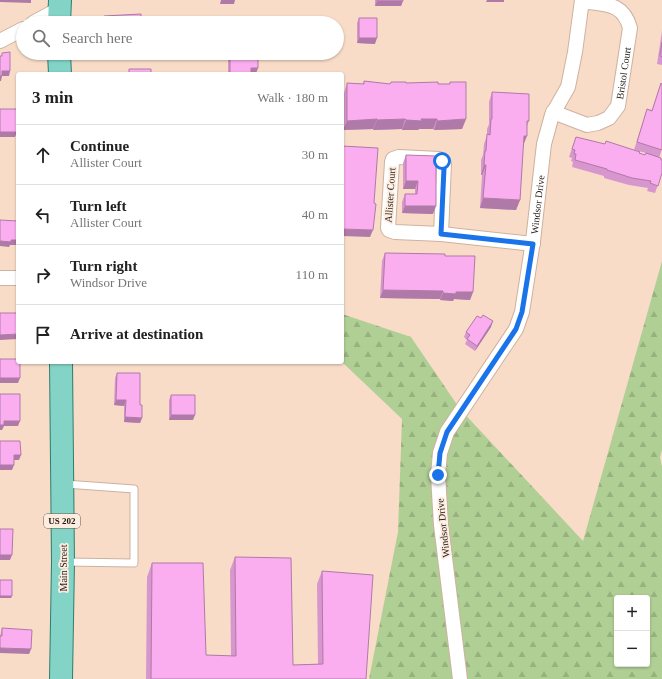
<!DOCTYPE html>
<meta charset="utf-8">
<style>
body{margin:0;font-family:Georgia,serif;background:#f6f6f6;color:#222}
.controls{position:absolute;right:12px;bottom:12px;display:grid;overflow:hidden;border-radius:4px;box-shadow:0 1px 3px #0004}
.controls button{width:36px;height:36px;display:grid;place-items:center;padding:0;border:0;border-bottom:1px solid #e0e0e0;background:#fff;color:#222;font:20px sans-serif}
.stop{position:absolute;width:12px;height:12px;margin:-9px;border:3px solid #1a73e8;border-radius:50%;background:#fff}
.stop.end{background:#1a73e8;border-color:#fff;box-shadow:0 1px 4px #0008}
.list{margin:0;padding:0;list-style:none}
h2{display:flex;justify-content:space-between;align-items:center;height:52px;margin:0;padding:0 16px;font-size:17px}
h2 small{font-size:13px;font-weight:400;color:#767676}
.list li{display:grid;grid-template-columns:26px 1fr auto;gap:12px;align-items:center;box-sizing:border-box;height:60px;padding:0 16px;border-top:1px solid #e0e0e0}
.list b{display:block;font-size:15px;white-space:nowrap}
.list p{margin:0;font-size:13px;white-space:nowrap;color:#767676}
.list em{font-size:13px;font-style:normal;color:#767676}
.icon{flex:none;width:22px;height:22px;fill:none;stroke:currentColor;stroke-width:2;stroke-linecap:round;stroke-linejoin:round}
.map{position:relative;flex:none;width:662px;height:679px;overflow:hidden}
.search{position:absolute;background:#fff;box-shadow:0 1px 3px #0004;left:16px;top:16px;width:328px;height:44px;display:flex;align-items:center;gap:10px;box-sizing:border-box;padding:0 14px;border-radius:22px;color:#767676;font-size:15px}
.panel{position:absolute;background:#fff;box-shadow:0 1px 3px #0004;left:16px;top:72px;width:328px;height:292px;border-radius:4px}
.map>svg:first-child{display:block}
.forest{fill:url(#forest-firs);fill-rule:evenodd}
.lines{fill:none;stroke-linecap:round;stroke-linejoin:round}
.lane-casing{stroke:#cdb29f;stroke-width:9}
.street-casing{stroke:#cdb29f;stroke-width:16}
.primary-casing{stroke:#2c7f6f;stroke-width:24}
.lane{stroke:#fff;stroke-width:7}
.street{stroke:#fff;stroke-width:14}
.primary{stroke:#83d3c6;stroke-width:22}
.wall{fill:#d796ce}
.shaded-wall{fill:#af7aa7}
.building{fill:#faaeef;stroke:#af7aa7}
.route{stroke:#1a73e8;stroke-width:5}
.labels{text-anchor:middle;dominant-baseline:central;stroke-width:3.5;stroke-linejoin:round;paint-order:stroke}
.shield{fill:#fdece0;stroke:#655950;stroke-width:1}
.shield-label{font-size:9px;font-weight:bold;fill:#241a13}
.street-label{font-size:10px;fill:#241a13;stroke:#fdece0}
</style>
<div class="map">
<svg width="662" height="679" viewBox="0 0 662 679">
<defs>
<pattern id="forest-firs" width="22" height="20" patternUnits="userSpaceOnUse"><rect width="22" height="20" fill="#b0cf94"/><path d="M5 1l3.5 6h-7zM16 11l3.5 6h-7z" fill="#97b17f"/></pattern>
</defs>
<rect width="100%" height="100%" fill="#f8dcc8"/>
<path class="forest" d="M662,261V450L660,457L662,467V679H369L398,532L402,419L342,362V314L411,337L460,409L583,541ZM617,598H647V664H617Z"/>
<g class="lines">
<g class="lane-casing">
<path id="lane" d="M65,484L134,489V563L65,562"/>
</g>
<g class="street-casing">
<g id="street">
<path d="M33,23L59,9"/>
<path d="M0,41L23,29"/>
<path id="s1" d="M553,112L587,125L598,123L609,118L618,106L630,28C623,2 605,5 582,1"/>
<path d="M399,157L439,159L444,164L441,234L395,232L389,230L388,228L392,162L393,159Z"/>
<path d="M441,234L533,244"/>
<path d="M0,278H18"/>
<path id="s2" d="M460,679L441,525L438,475L440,453L447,432L516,329L522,312L533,241L544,144L552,115L568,87L575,52L582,0"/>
</g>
</g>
<g class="primary-casing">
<path id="primary" d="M59,23L60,0
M59,53L60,74
M61,362L63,562L61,679"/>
</g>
<use href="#lane" class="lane"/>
<use href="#street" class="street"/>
<use href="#primary" class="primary"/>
</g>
<path class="wall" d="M375,0H403L401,6H375Z
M104,16L141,23H102Z
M359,18L375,44L357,43V23Z
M662,31V65L657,64Z
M229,53H258V68L256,73H251V74H228V57Z
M364,81L390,84L391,82L406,83L449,84L450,82L466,119L462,129L434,130L433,129H419L418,130H402V129L373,130V129L343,130L344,93L347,83L363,84Z
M661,83L662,149L659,158L661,160L662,173L655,193L647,191L648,188L629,185L604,178V176L572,167L573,162L571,161L572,158L569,157L576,137L645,155L646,153L634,150L647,109L652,110Z
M492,92L529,121L527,126L523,146L520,200L516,210L480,208L482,175H481V160L483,155L484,144L487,135V129L489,124V102Z
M406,155L433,214L402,213V202L405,194H415V189H403V163Z
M385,253L445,256L473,292L470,300L454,299L453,301L440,300V299L380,298L382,261Z
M491,327L475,351L465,344L467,340L464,337L466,332Z
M117,373L140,405L142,418L140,423L124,422V406L114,405L115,378Z
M171,395L193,420H169V400Z
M235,557L293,665L318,664L317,584L322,571L366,679H146L147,577L152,563L206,655L231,656L230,570Z
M2,628L31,649L29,654L0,636Z"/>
<path class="shaded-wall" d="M0,0H31V3L0,2Z
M221,0H235L234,4H220Z
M487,0H504V2H486Z
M377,1H403L401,6H375Z
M359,38H377L375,44L357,43Z
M251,68H258L256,73H249Z
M2,71H10L9,76H2L1,81H0V76Z
M377,119L373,129L343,130L347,121Z
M405,119L402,129L373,130L377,120Z
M421,119H437L433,129H419L418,130H402L406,120Z
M466,119L462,129L434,130L437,121Z
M0,132H17L15,137H0Z
M524,136H527L523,146Z
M484,165H486L482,175H481Z
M406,181H418L415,189H403Z
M483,198L520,200L516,210L480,208Z
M405,206H436L433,214L402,213Z
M342,229L373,230L370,237L342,236Z
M11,240H18L16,245H10L9,247L0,246V241Z
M383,290L443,291L440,299L380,298Z
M456,292H473L470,300L454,299L453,301L440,300L443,293Z
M493,321L491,327L475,351L477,346Z
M18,334V339L0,340V335Z
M0,378H20L18,383H0Z
M116,400H126L124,406L114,405Z
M171,415H195L193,420H169Z
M125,417L142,418L140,423L124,422Z
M4,421H20L18,426H4L2,430H0V425Z
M14,455H21L19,460H12Z
M0,465H14L12,470H0Z
M0,555H12L10,560H0Z
M0,596H12L11,598H0Z
M0,648L31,649L29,654L0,653Z"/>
<path class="building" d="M377,0H403V1H377Z
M141,14V23H104V16Z
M359,18H377V38H359Z
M662,42V57L660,56Z
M10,52V71H2V76H0V56H2V53Z
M230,53H258V68H251V74H230Z
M129,69H151V74H129Z
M364,81L390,84L391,82H406V83L438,82V84H450V82H466V119L437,121V119H421L422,121L406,120L405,119L377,120V119L347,121V83L364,84Z
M661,83L662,84V150L637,142L647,109L652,111Z
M492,92L529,94V121H527V136H524L520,200L483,198L486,165H484L485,151H486L487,134L490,135L491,119H492Z
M0,109H17V132H0Z
M576,137L605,144L606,141L640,152L639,153L645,155L646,153L661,158V160H662V173L658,186L650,183L651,181L632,178L607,170V169L575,160L576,154H574L575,150L572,149Z
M342,146L378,148L374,203L376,204L373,230L342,229Z
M406,155L436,156V206H405V194H417L418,181H406Z
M0,220L18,221V240H11V242L0,241Z
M385,253L445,254V256H475L473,292H456V294L443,293V291L383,290Z
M0,313H18V334L0,335Z
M483,315L493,321L477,346L467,339L470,335L466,332L477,316L481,318Z
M0,359H18V362H20V378H0Z
M117,373H140V405H142V418L125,417L126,400H116Z
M0,394H20V421H4V425H0Z
M171,395H195V415H171Z
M0,441H20L21,455H14V465H0Z
M0,529H13L12,555H0Z
M235,557L291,558L293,665L323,664L322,571L373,575L366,679H151L152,563H203L206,655L236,656Z
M0,580H12V596H0Z
M2,628L32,630L31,649L0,648V636H2Z"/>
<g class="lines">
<path class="route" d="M438,475L440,453L447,432L516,329L522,312L533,244L441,234L444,168L442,161"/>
</g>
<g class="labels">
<rect class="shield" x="44" y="514" width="36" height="14" rx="3"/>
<g class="shield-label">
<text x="62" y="521">US 202</text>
</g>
<g class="street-label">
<text stroke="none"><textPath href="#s1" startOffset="108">Bristol Court</textPath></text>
<text transform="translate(390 195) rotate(-86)">Allister Court</text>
<text stroke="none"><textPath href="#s2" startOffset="500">Windsor Drive</textPath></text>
<text transform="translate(443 528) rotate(-96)">Windsor Drive</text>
<text transform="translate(63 568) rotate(-90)">Main Street</text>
</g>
</g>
</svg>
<div class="controls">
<button>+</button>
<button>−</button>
</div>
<div class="stop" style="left:442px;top:161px"></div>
<div class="stop end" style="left:438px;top:475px"></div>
<div class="search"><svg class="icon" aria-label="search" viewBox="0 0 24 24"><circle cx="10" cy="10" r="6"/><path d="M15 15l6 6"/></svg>Search here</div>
<section class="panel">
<h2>3 min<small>Walk · 180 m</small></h2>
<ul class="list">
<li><svg class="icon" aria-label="ahead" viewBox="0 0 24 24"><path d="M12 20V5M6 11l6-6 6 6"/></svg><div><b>Continue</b><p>Allister Court</p></div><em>30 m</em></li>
<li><svg class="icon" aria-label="left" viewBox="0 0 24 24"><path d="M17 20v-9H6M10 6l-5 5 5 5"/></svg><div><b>Turn left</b><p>Allister Court</p></div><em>40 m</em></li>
<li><svg class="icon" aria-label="right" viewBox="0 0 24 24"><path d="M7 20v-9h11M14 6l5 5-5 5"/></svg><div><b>Turn right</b><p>Windsor Drive</p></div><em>110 m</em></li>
<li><svg class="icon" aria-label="arrive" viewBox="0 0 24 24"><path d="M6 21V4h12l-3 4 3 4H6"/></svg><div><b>Arrive at destination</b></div></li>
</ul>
</section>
</div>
